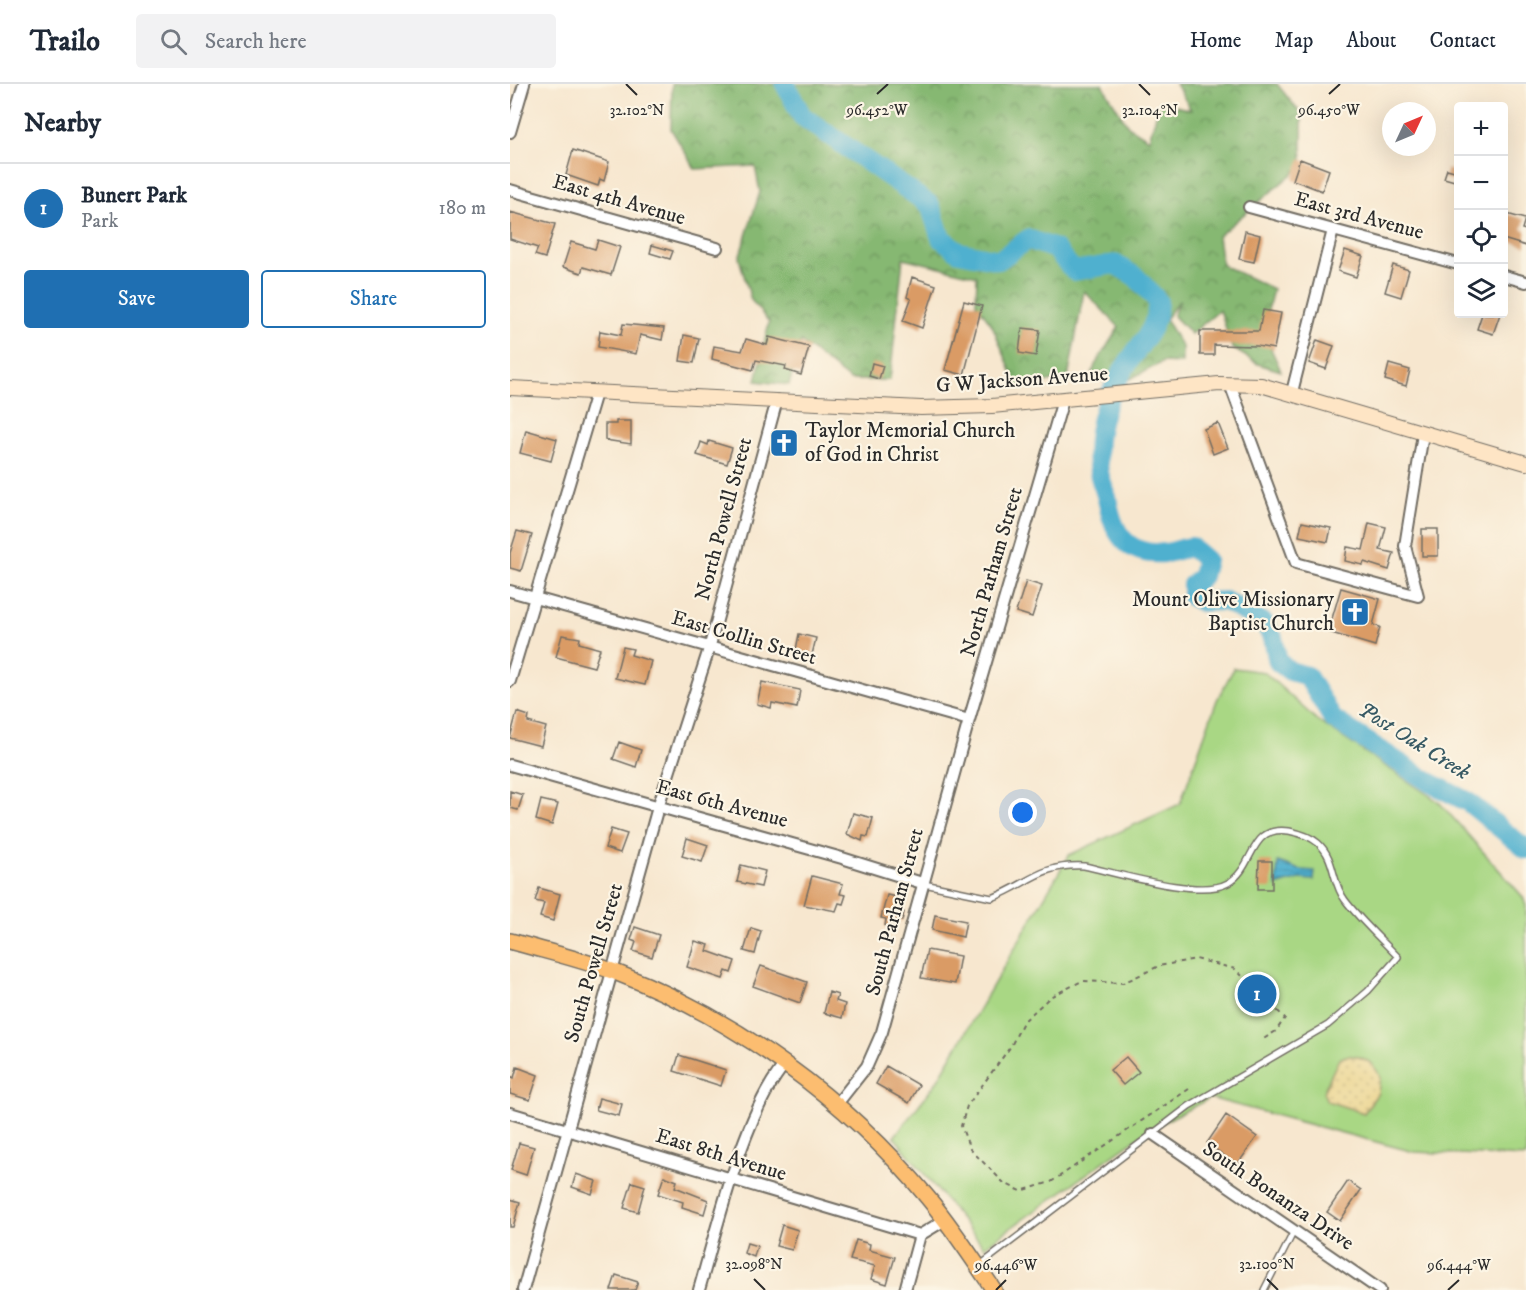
<!DOCTYPE html>
<meta charset="utf-8">
<style>
body{margin:0;font-family:"IM FELL DW Pica",serif;background:#f2f2f3;color:#1f2937}
.controls{position:absolute;right:18px;top:18px;display:grid;overflow:hidden;border-radius:6px;box-shadow:0 6px 24px #0002}
.controls button{width:54px;height:54px;display:grid;place-items:center;padding:0;border:0;border-bottom:2px solid #e0e1e3;background:#fff;color:#1f2937;font:30px sans-serif}
.compass{position:absolute;left:872px;top:18px;width:54px;height:54px;border-radius:50%;background:#fff;box-shadow:0 6px 24px #0002;rotate:46deg}
.you{position:absolute;left:513px;top:729px;width:21px;height:21px;margin:-15px;border:4px solid #fff;border-radius:50%;background:#1a73e8;box-shadow:0 0 0 9px #1a73e833}
.badge{display:grid;place-items:center;width:39px;height:39px;border-radius:50%;background:#1f6fb2;color:#fff;font-size:20px;font-weight:700}
.pin{position:absolute;translate:-50% -50%;border:3px solid #fff;box-shadow:0 2px 6px #0006}
.list{margin:0;padding:0;list-style:none}
h2{display:flex;justify-content:space-between;align-items:center;height:78px;margin:0;padding:0 24px;font-size:26px}
h2 small{font-size:20px;font-weight:400;color:#747a83}
.list li{display:grid;grid-template-columns:39px 1fr auto;gap:18px;align-items:center;box-sizing:border-box;height:90px;padding:0 24px;border-top:2px solid #e0e1e3}
.list b{display:block;font-size:22px;white-space:nowrap}
.list p{margin:0;font-size:20px;white-space:nowrap;color:#747a83}
.list em{font-size:20px;font-style:normal;color:#747a83}
.actions{display:flex;gap:12px;padding:18px 24px}
.actions a{flex:1;padding:14px 0;border:2px solid #1f6fb2;border-radius:6px;text-align:center;font-size:21px;color:#1f6fb2}
.actions .main{background:#1f6fb2;color:#fff}
.icon{flex:none;width:33px;height:33px;fill:none;stroke:currentColor;stroke-width:2;stroke-linecap:round;stroke-linejoin:round}
.map{position:relative;flex:none;width:1016px;height:1206px;overflow:hidden}
header{display:flex;align-items:center;gap:36px;box-sizing:border-box;height:84px;padding:0 30px;background:#fff;border-bottom:2px solid #e0e1e3}
header strong{font-size:28px}
nav{display:flex;gap:33px;margin-inline-start:auto;font-size:21px}
.search{width:420px;height:54px;background:#f2f2f3;display:flex;align-items:center;gap:15px;box-sizing:border-box;padding:0 21px;border-radius:6px;color:#747a83;font-size:22px}
main{display:flex}
aside{flex:1;background:#fff}
.map>svg:first-child{display:block}
.green{fill:#a9d784;stroke:#6a8158;stroke-width:1.5}
.forest{fill:url(#forest-crowns);stroke:#58724e;stroke-width:1.5}
.sand{fill:url(#sand-dots);stroke:#8c8264;stroke-width:1.5}
.water{fill:url(#water-rules);stroke:#3e6e7d;stroke-width:1.5}
.lines{fill:none;stroke-linecap:round;stroke-linejoin:round}
.river{stroke:#50b0cf;stroke-width:20}
.building{fill:#da9b65}
.lane-casing{stroke:#726d64;stroke-width:8}
.street-casing{stroke:#726d64;stroke-width:14}
.secondary-casing{stroke:#726d64;stroke-width:16}
.primary-casing{stroke:#726d64;stroke-width:18}
.path{stroke:#726d64;stroke-width:2;stroke-dasharray:4.5 4.5;stroke-linecap:butt}
.lane{stroke:#fff;stroke-width:5}
.street{stroke:#fff;stroke-width:10}
.secondary{stroke:#fee5c5;stroke-width:14}
.primary{stroke:#fcbd6f;stroke-width:15}
.ticks{fill:none;stroke:#2b2b2b;stroke-width:2}
.labels{text-anchor:middle;dominant-baseline:central;stroke-width:4.5;stroke-linejoin:round;paint-order:stroke}
.street-label{font-size:21px;fill:#2b2b2b;stroke:#fcf5e5}
.poi-label{font-size:21px;fill:#2b2b2b;stroke:#fcf5e5;text-anchor:start}
.water-label{font-size:22px;font-style:italic;fill:#385a64;stroke:#fcf5e5}
.ticks-label{font-size:15px;text-anchor:middle;fill:#2b2b2b;stroke:#fcf5e5;stroke-width:4.5;stroke-linejoin:round;paint-order:stroke}
</style>
<header>
<strong>Trailo</strong>
<div class="search"><svg class="icon" aria-label="search" viewBox="0 0 24 24"><circle cx="10" cy="10" r="6"/><path d="M15 15l6 6"/></svg>Search here</div>
<nav><a>Home</a><a>Map</a><a>About</a><a>Contact</a></nav>
</header>
<main>
<aside>
<h2>Nearby<small></small></h2>
<ul class="list">
<li><span class="badge">1</span><div><b>Bunert Park</b><p>Park</p></div><em>180 m</em></li>
</ul>
<div class="actions"><a class="main">Save</a><a>Share</a></div>
</aside>
<div class="map">
<svg width="1016" height="1206" viewBox="0 0 1016 1206">
<defs>
<pattern id="forest-crowns" width="20" height="18" patternUnits="userSpaceOnUse" patternTransform="scale(1.5)"><rect width="20" height="18" fill="#86b872"/><path d="M2 6a3 3 0 1 1 6 0M12 15a3 3 0 1 1 6 0" fill="none" stroke="#6e965e"/></pattern>
<pattern id="sand-dots" width="8" height="8" patternUnits="userSpaceOnUse" patternTransform="scale(1.5)"><rect width="8" height="8" fill="#eeda9e"/><path d="M2 2h.1M6 6h.1" fill="none" stroke="#cb8" stroke-width="1.8" stroke-linecap="round"/></pattern>
<pattern id="water-rules" width="6" height="5" patternUnits="userSpaceOnUse" patternTransform="scale(1.5)"><rect width="6" height="5" fill="#50b0cf"/><path d="M0 2.5h6" fill="none" stroke="#438fa8"/></pattern>
</defs>
<rect width="100%" height="100%" fill="#fcf5e5"/>
<filter id="ink" filterUnits="userSpaceOnUse"><feTurbulence type="fractalNoise" baseFrequency=".0167" numOctaves="2"/><feDisplacementMap in="SourceGraphic" scale="12" xChannelSelector="R" yChannelSelector="G"/><feConvolveMatrix kernelMatrix="1 2 1 2 8 2 1 2 1" color-interpolation-filters="sRGB"/></filter>
<filter id="wash" filterUnits="userSpaceOnUse"><feTurbulence type="fractalNoise" baseFrequency=".008" numOctaves="4" result="noise"/><feDisplacementMap in="SourceGraphic" scale="24" xChannelSelector="R" yChannelSelector="G"/><feGaussianBlur stdDeviation="1.35" result="paint"/><feColorMatrix in="noise" values="0 0 0 0 0 0 0 0 0 0 0 0 0 0 0 0 0 1.4 0 .05"/><feComposite in="paint" operator="in"/></filter>
<g filter="url(#wash)">
<rect width="100%" height="100%" fill="#f7e7cf"/>
<path class="green" d="M724,584L754,588L808,637L929,718L1013,813L1016,822V1073L904,1068L700,1014L640,1045L474,1163L384,1053L426,999L559,771L670,720L707,616Z"/>
<path class="forest" d="M162,0H592L618,42L639,55L650,18L681,26L666,0H767L792,31V82L708,152L712,181L763,205L753,247L771,287L748,280L722,264L710,226L681,250L663,231L670,216L655,235L672,263V279L653,278L616,297L580,296L585,281L609,243L574,207L558,294L508,304L482,241L466,219L467,192L393,174L380,296H340L291,258L279,301L246,297L259,238L241,216L229,174L250,108L245,82L185,85L161,45Z"/>
<path class="sand" d="M836,972C853,971 864,978 870,993L868,1009L854,1029L817,1017L813,1008L829,975Z"/>
<path class="water" d="M768,778L790,786L805,787L804,796L789,795L766,802Z"/>
<g class="lines">
<path class="river" d="M275,0L292,32L420,121L431,154L449,168L489,176L518,155L545,165L564,187L605,180L626,193L648,217C646,245 637,251 622,273C598,305 582,348 589,388C591,399 596,408 598,419C604,451 618,472 655,469C664,468 672,464 681,463L696,476L692,492L682,501V513L691,518L715,517L754,539L763,554L768,578L780,587L797,592L823,635L919,698L958,718L1016,765"/>
</g>
<g id="blocks">
<path class="building" d="M63,66L99,78L94,97L90,95L88,102L56,91Z
M790,75L819,86L812,107L783,96Z
M937,85L948,88V98L934,94Z
M0,128L45,140L35,174L25,171L28,164L0,155Z
M997,130L1015,135L1012,145L1016,146V162L993,155Z
M735,147L750,151L744,178L729,175Z
M88,156L110,163L101,191L73,183L71,189L53,183L61,158L85,165Z
M142,161L163,167L160,175L140,169Z
M835,166L853,172L846,193L828,187Z
M883,181L899,186L891,213L875,208Z
M402,193L426,201L412,244L393,237L401,215L397,213Z
M454,217L472,222L454,291L435,286Z
M753,226L771,229L764,265L747,262L704,261V271H690V247H749Z
M972,230H990L983,250L967,245Z
M113,240L154,244L152,256L130,251L126,270L88,263L90,247L111,251Z
M512,244L530,246L526,272L509,269Z
M174,251L189,254L184,279L170,277Z
M259,253L299,263L291,291L275,286L276,282L246,276L243,286L202,275L204,262L232,267L236,255L257,261Z
M807,256L824,262L816,285L799,279Z
M362,279L373,282L369,295L359,292Z
M879,280L900,286L896,302L875,296Z
M106,337H121V360L95,356V340H106Z
M708,339L718,364L703,370L694,345Z
M16,346L47,355L41,377L10,369Z
M199,357L222,364L217,380L187,371L191,358L198,361Z
M792,438L821,444L818,458L789,452Z
M859,439L876,443L870,466L884,469L879,486L854,478L853,481L835,477L837,463L853,466Z
M912,445H928V472H912Z
M7,447L22,451L11,487L0,484V469Z
M516,497L532,502L522,533L506,528Z
M831,504L870,515L863,541L870,543L865,562L818,548Z
M289,550L306,554L301,575L285,571Z
M52,551L70,554L69,559L90,565L84,583L46,573Z
M113,563L123,565L121,571L141,577L135,601L105,594Z
M252,598L290,606L287,624L262,619L261,624L247,620Z
M7,628L19,632L18,638L36,643L31,662L0,654Z
M109,658L131,666L126,683L103,675Z
M0,707L13,711L8,726L0,724Z
M31,716L48,720L42,741L26,736Z
M343,729L363,734L358,753L353,752L352,757L337,750Z
M101,745L117,750L110,769L95,764Z
M177,754L198,761L192,778L172,772Z
M749,777H762V805H748Z
M231,781L255,787L251,803L227,798Z
M302,792L333,800L330,810L336,811L333,820L329,819L326,827L294,821Z
M29,804L50,810L43,837L30,833L34,819L25,817Z
M377,811L392,814L388,826L394,828L392,837L386,836L384,845L375,842L376,835L371,834Z
M425,831L456,837L453,853L422,846Z
M125,843L149,851L142,873L123,867L126,858L121,856Z
M241,844L251,847L245,870L234,867Z
M185,857L199,861L197,867L225,877L221,889L216,887L213,895L177,883Z
M417,866L450,872L445,900L411,894Z
M251,882L297,898L290,919L243,902Z
M319,908L328,911L326,917L335,920L332,934L314,929Z
M169,971L216,986L211,1002L164,987Z
M616,973L629,988L613,1001L600,986Z
M376,982L409,1001L399,1019L366,1000Z
M7,983L28,991L20,1016L0,1010V992L4,994Z
M89,1014L112,1020L109,1032L86,1026Z
M716,1031L747,1053L727,1081L697,1059Z
M9,1059L24,1063L16,1091L1,1086Z
M66,1090L86,1097L82,1110L62,1103Z
M154,1092L167,1097L165,1103L198,1116L194,1130L172,1123L173,1118L148,1110Z
M838,1097L851,1106L830,1137L817,1128Z
M122,1098L135,1102L128,1128L114,1124Z
M0,1115L10,1118L3,1143H0Z
M272,1141L288,1146L282,1166L266,1162Z
M346,1156L360,1160L359,1166L385,1173L377,1200L361,1195L365,1182L340,1176Z
M237,1159L247,1162L244,1173L234,1169Z
M106,1191L128,1198L125,1206H101Z"/>
</g>
</g>
<g filter="url(#ink)">
<use href="#blocks" fill-opacity="0" stroke="#726d64" stroke-width="1.5"/>
<g class="lines">
<g class="lane-casing">
<path id="lane" d="M414,800L482,814C519,800 529,780 574,782C607,789 690,815 718,799C746,783 738,741 779,747C789,749 800,752 808,759C826,775 821,798 835,816C850,836 871,855 888,873L858,907L818,941L679,1022L469,1182
M754,1206L784,1147"/>
</g>
<g class="street-casing">
<path id="street" d="M0,48L14,0
M0,106L207,164
M739,123L948,180
M994,192L1016,198
M720,300L786,479L908,512
M782,308L823,146
M0,507L459,636
M908,512L895,462L913,350
M0,597L86,309
M0,681L332,774L412,799
M327,1020L357,982L372,948L459,636L553,316
M0,1029L410,1151
M643,1050L870,1206
M13,1206L148,723L199,565L267,316
M189,1206C207,1144 234,1028 275,980
M395,1206L410,1151L435,1136"/>
</g>
<g class="secondary-casing">
<path id="secondary" d="M0,304L411,324L482,322L709,300L751,301L1016,379"/>
</g>
<g class="primary-casing">
<path id="primary" d="M0,857C35,867 71,875 105,888C225,934 336,1014 418,1114C442,1143 463,1175 484,1206"/>
</g>
<path class="path" d="M679,1005L541,1098L511,1107L494,1099L460,1065L451,1042L457,1022L501,962L513,938L540,913L572,897L613,899L649,882L686,875L725,885L775,934L766,947L752,956"/>
<use href="#lane" class="lane"/>
<use href="#street" class="street"/>
<use href="#secondary" class="secondary"/>
<use href="#primary" class="primary"/>
</g>
</g>
<path class="ticks" d="M116,0L127,11M629,0L640,11M367,10L378,0M819,10L830,0M244,1195L255,1206M757,1195L768,1206M486,1206L496,1196M938,1206L949,1196"/>
<defs>
<g id="church-square" transform="scale(1.5)"><rect x="-9" y="-9" width="18" height="18" rx="4" fill="#1f6fb2" stroke="#fcf5e5"/><path d="M-1.2-6h2.4v3.5h3.3v2.4h-3.3V6h-2.4V-.1h-3.3v-2.4h3.3Z" fill="#fff"/></g>
</defs>
<g fill-rule="evenodd">
<use href="#church-square" x="274" y="359"/>
<use href="#church-square" x="845" y="528"/>
</g>
<g class="labels">
<g class="street-label">
<text transform="translate(109 116) rotate(16)">East 4th Avenue</text>
<text transform="translate(849 132) rotate(15)">East 3rd Avenue</text>
<text transform="translate(512 296) rotate(-4)">G W Jackson Avenue</text>
<text transform="translate(214 435) rotate(-75)">North Powell Street</text>
<text transform="translate(482 488) rotate(-74)">North Parham Street</text>
<text transform="translate(234 554) rotate(16)">East Collin Street</text>
<text transform="translate(212 720) rotate(15)">East 6th Avenue</text>
<text transform="translate(385 828) rotate(-75)">South Parham Street</text>
<text transform="translate(84 879) rotate(-74)">South Powell Street</text>
<text transform="translate(211 1071) rotate(17)">East 8th Avenue</text>
<text transform="translate(768 1112) rotate(34)">South Bonanza Drive</text>
</g>
<g class="poi-label">
<text x="295" y="347">Taylor Memorial Church<tspan x="295" dy="24">of God in Christ</tspan></text>
<text x="824" y="516" text-anchor="end">Mount Olive Missionary<tspan x="824" dy="24">Baptist Church</tspan></text>
</g>
<g class="water-label">
<text transform="translate(904 657) rotate(32)">Post Oak Creek</text>
</g>
</g>
<g class="ticks-label">
<text x="819" y="31">96.450°W</text>
<text x="367" y="31">96.452°W</text>
<text x="127" y="31">32.102°N</text>
<text x="640" y="31">32.104°N</text>
<text x="244" y="1185">32.098°N</text>
<text x="757" y="1185">32.100°N</text>
<text x="496" y="1186">96.446°W</text>
<text x="949" y="1186">96.444°W</text>
</g>
</svg>
<div class="controls">
<button>+</button>
<button>−</button>
<button><svg class="icon" aria-label="locate" viewBox="0 0 24 24"><circle cx="12" cy="12" r="6"/><path d="M12 2v4M12 18v4M2 12h4M18 12h4"/></svg></button>
<button><svg class="icon" aria-label="layers" viewBox="0 0 24 24"><path d="M12 4l9 5-9 5-9-5zM3 14l9 5 9-5"/></svg></button>
</div>
<svg class="compass" viewBox="-18 -18 36 36"><path d="M0-13l5 13h-10z" fill="#e53935"/><path d="M0 13l5-13h-10z" fill="#747a83"/></svg>
<div class="you"></div>
<div class="pin badge" style="left:747px;top:910px">1</div>
</div>
</main>
